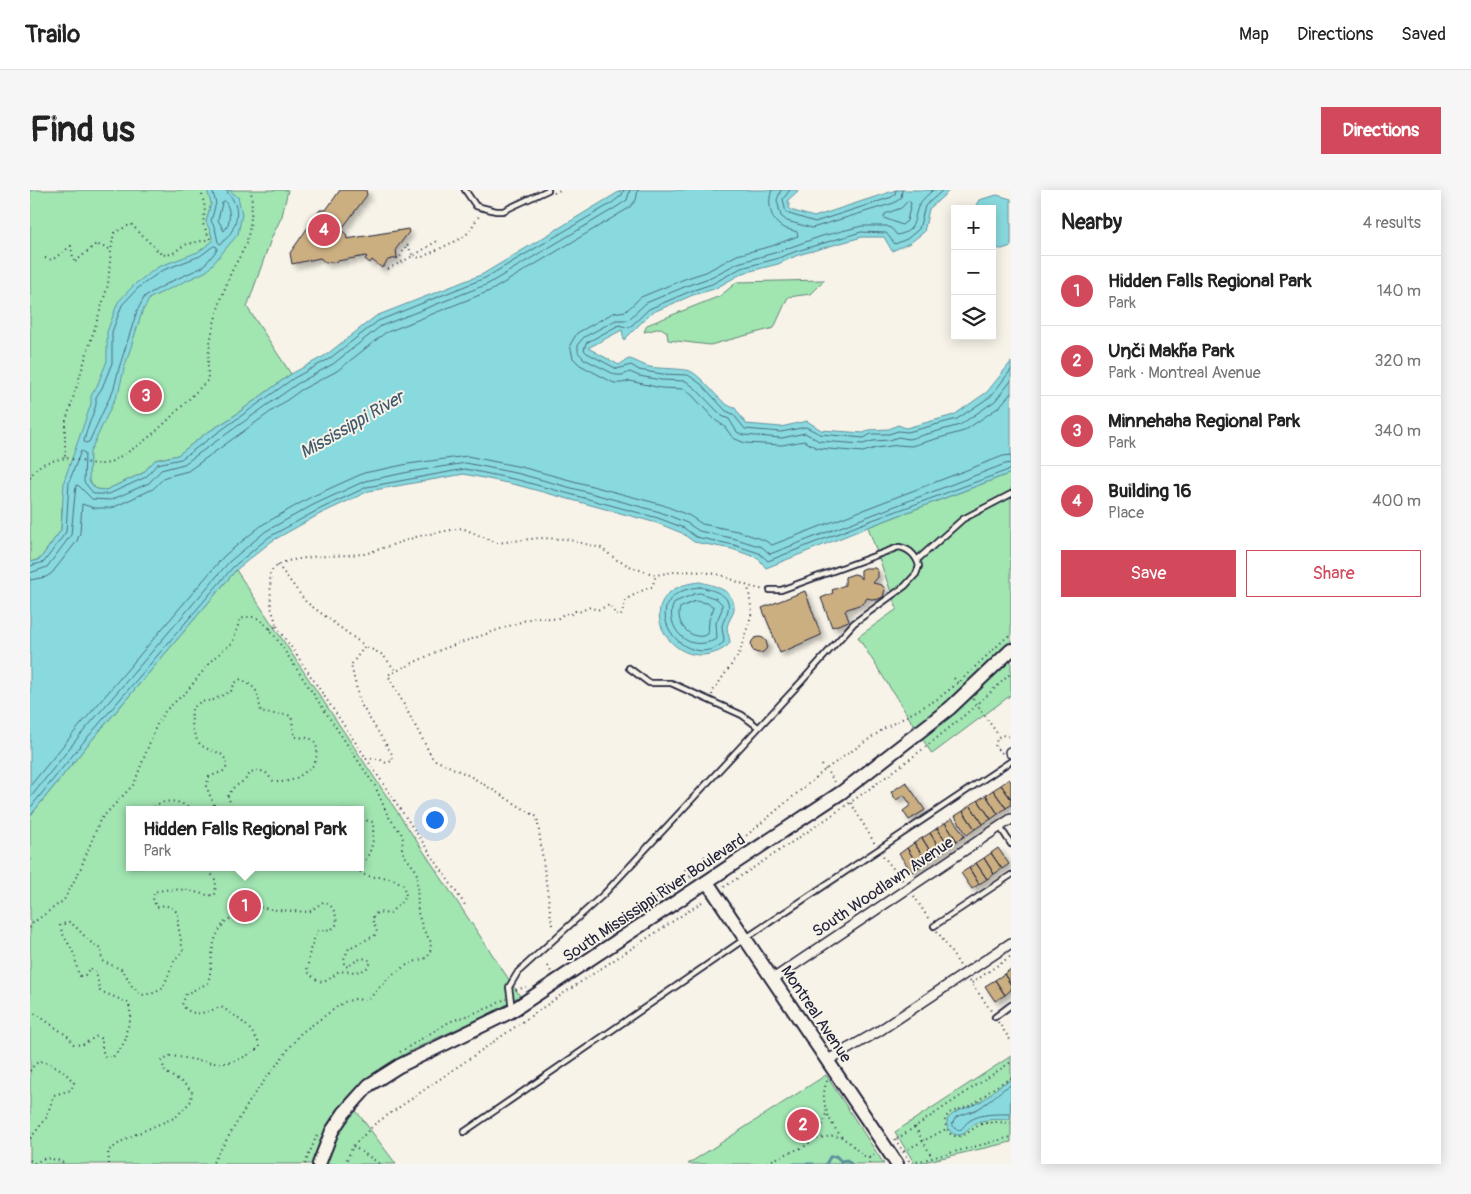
<!DOCTYPE html>
<meta charset="utf-8">
<style>
body{margin:0;font-family:Pangolin,sans-serif;background:#f6f6f6;color:#222}
.controls{position:absolute;right:15px;top:15px;display:grid;overflow:hidden;border-radius:0px;box-shadow:0 2px 12px #0003}
.controls button{width:45px;height:45px;display:grid;place-items:center;padding:0;border:0;border-bottom:1px solid #e0e0e0;background:#fff;color:#222;font:25px sans-serif}
.you{position:absolute;left:404px;top:629px;width:18px;height:18px;margin:-12px;border:4px solid #fff;border-radius:50%;background:#1a73e8;box-shadow:0 0 0 8px #1a73e833}
.badge{display:grid;place-items:center;width:32px;height:32px;border-radius:50%;background:#d1495b;color:#fff;font-size:16px;font-weight:700}
.pin{position:absolute;translate:-50% -50%;border:2px solid #fff;box-shadow:0 1px 5px #0006}
.popup{position:absolute;left:96px;top:616px;width:238px;height:65px;box-sizing:border-box;display:grid;place-content:center;border-radius:0px;background:#fff;filter:drop-shadow(0 1px 4px #0005);font-size:16px;white-space:nowrap;color:#767676}
.popup b{font-size:19px;color:#222}
.popup::after{content:'';position:absolute;left:50%;top:100%;margin-left:-10px;border:10px solid transparent;border-top-color:#fff}
.list{margin:0;padding:0;list-style:none}
h2{display:flex;justify-content:space-between;align-items:center;height:65px;margin:0;padding:0 20px;font-size:21px}
h2 small{font-size:16px;font-weight:400;color:#767676}
.list li{display:grid;grid-template-columns:32px 1fr auto;gap:15px;align-items:center;box-sizing:border-box;height:70px;padding:0 20px;border-top:1px solid #e0e0e0}
.list b{display:block;font-size:19px;white-space:nowrap}
.list p{margin:0;font-size:16px;white-space:nowrap;color:#767676}
.list em{font-size:16px;font-style:normal;color:#767676}
.actions{display:flex;gap:10px;padding:15px 20px}
.actions a{flex:1;padding:11px 0;border:1px solid #d1495b;border-radius:0px;text-align:center;font-size:18px;color:#d1495b}
.actions .main{background:#d1495b;color:#fff}
.icon{flex:none;width:28px;height:28px;fill:none;stroke:currentColor;stroke-width:2;stroke-linecap:round;stroke-linejoin:round}
.map{position:relative;flex:none;width:981px;height:974px;overflow:hidden;border-radius:0px}
header{display:flex;align-items:center;gap:30px;box-sizing:border-box;height:70px;padding:0 25px;background:#fff;border-bottom:1px solid #e0e0e0}
header strong{font-size:24px}
nav{display:flex;gap:28px;margin-inline-start:auto;font-size:18px}
.intro{display:flex;align-items:center;justify-content:space-between;box-sizing:border-box;height:120px;padding:0 30px}
h1{margin:0;font-size:35px}
.button{padding:12px 22px;border-radius:0px;background:#d1495b;color:#fff;font-size:18px;font-weight:700}
main{display:flex;gap:30px;padding:0 30px}
aside{flex:1;background:#fff;border-radius:0px;box-shadow:0 2px 12px #0003}
.map>svg:first-child{display:block}
.green{fill:#a1e5b1;stroke:#628476;fill-rule:evenodd}
.water{fill:#88dadf;stroke:#5f909d}
.lines{fill:none;stroke-linecap:round;stroke-linejoin:round}
.shore{stroke:#4b6c7d;stroke-width:1}
.stream{stroke:#5f909d;stroke-width:3}
.building{fill:#cbaf81;stroke:#22223b;filter:url(#shadow)}
.lane-casing{stroke:#22223b;stroke-width:8}
.street-casing{stroke:#22223b;stroke-width:12}
.secondary-casing{stroke:#22223b;stroke-width:16}
.path{stroke:#22223b;stroke-width:2;stroke-dasharray:1 4;stroke-linecap:butt}
.lane{stroke:#f7f3e8;stroke-width:4.5}
.street{stroke:#f7f3e8;stroke-width:9}
.secondary{stroke:#f7f3e8;stroke-width:12}
.labels{text-anchor:middle;dominant-baseline:central;stroke-width:4;stroke-linejoin:round;paint-order:stroke}
.street-label{font-size:16px;fill:#22223b;stroke:#f7f3e8}
.water-label{font-size:18px;font-style:italic;fill:#41596c;stroke:#f7f3e8}
</style>
<header>
<strong>Trailo</strong>
<nav><a>Map</a><a>Directions</a><a>Saved</a></nav>
</header>
<div class="intro"><h1>Find us</h1><a class="button">Directions</a></div>
<main>
<div class="map">
<svg width="981" height="974" viewBox="0 0 981 974">
<defs>
<filter id="shadow"><feDropShadow dx="4" dy="4" stdDeviation="2.5" flood-color="#0004"/></filter>
</defs>
<rect width="100%" height="100%" fill="#f7f3e8"/>
<filter id="ink" filterUnits="userSpaceOnUse"><feTurbulence type="fractalNoise" baseFrequency=".02" numOctaves="2"/><feDisplacementMap in="SourceGraphic" scale="10" xChannelSelector="R" yChannelSelector="G"/><feConvolveMatrix kernelMatrix="1 2 1 2 8 2 1 2 1" color-interpolation-filters="sRGB"/></filter>
<g filter="url(#ink)">
<path class="green" d="M0,0H258L252,26L241,49L217,117L261,184L201,228L175,244L148,265L125,270L113,283L76,300L66,299L59,291L32,317L31,340L10,369L0,372Z
M795,90L781,104L758,107L744,138L680,155L638,150L637,142L631,138L614,142L617,135L690,106L707,92Z
M981,283V505L902,564L828,447L867,419L838,337Z
M206,380L490,806C480,812 469,820 457,825C380,862 308,882 282,974H0V626L55,558ZM100,620H330V677H100Z
M981,866V952L885,974L865,942Z
M796,885L854,974H658Z
M324,918L366,974H295L305,946Z"/>
<path class="water" d="M177,0H199L208,7L212,24L208,44L177,81L120,108L112,122L94,179L89,200L60,262L59,291L66,299L76,300L113,283L125,270L148,265L175,244L201,228L261,184L296,165L346,126L453,84L592,0H769L758,10L760,20L784,27L866,0H920L899,19L894,42L880,53L862,61L854,47H832L768,65L748,74L713,83L684,99L663,105L621,123L594,150L592,140L558,158L589,175C592,173 596,170 599,169C603,169 614,176 620,177C629,179 656,178 662,182C676,190 691,216 705,218L716,234L751,237L777,231L791,240L834,243L839,240L859,239L868,235L876,238L924,225L957,202L981,172V283L838,337L736,378L728,368L702,359L664,352L652,343L627,333L487,295L434,284L339,301L290,324L242,351L206,380L55,558L0,626V372L10,369L31,340L34,291L61,214V206L67,196L77,171V142L88,112L105,94L128,77L168,62L183,51L180,40L176,32L181,13Z
M967,5L981,9V56L972,59L962,58V19H944L949,10Z
M670,392C685,396 705,400 704,419C703,426 698,431 697,437C697,443 700,447 700,453C695,459 688,462 680,464C633,475 599,398 670,392Z
M981,890L980,929C969,930 956,928 946,933C939,937 936,946 927,945C923,944 920,942 918,938C910,922 944,917 953,910C963,903 969,894 981,890Z"/>
<g class="lines">
<path class="shore" d="M182,0L186,13L181,31L185,38L188,52L190,54C203,45 212,25 203,10C201,5 198,6 197,0
M742,0C737,12 740,30 752,37C756,39 762,40 767,42L768,46L742,56L707,65L676,82L657,88L611,107L596,121L583,123L547,143L540,155L543,168L550,175L584,193H592L600,191L631,198L654,199L662,205L685,230L694,236L703,248L715,253L752,255L774,251L787,258L833,262L846,258L868,255L881,256L934,241L969,217L981,203
M751,0L747,10L751,26L757,31L782,38L864,13L871,8L872,0
M760,0L753,9L756,23L785,32L862,7L865,4L866,0
M903,0C899,4 892,9 889,15C882,29 888,41 867,45L862,39L857,36H832L792,46L744,63L708,73L679,88L659,95L616,113L598,130H586L554,147L548,154V162L554,169L586,185H592L600,182L609,186L631,190L656,191L666,199L692,226L699,229L707,242L713,245L752,248L775,243L789,251L833,254L843,251L860,250L868,247L879,249L930,235L965,211L981,191
M913,0L895,16L889,39L877,49L865,54L856,43L831,42L767,61L746,69L711,78L682,94L661,101L619,119L599,138L589,135L556,153L554,160L557,163L587,179L601,175L609,180L632,184L658,185L671,194L696,221L703,224L715,239L751,242L776,237L790,244L834,248L841,244H859L868,241L878,242L927,229L961,206L981,180
M195,11C201,19 201,34 194,41L188,30L192,13Z
M878,11L881,13L877,31L872,35L854,28L855,24L871,18Z
M184,56L187,57V60L173,77L142,91L115,106L107,121L89,178L84,198L59,252L55,253L54,251L57,240L66,215V207L72,198L82,173V142L92,115L108,98L131,81L170,66Z
M0,376L14,372L36,342L39,292L51,261L55,263L54,292L64,304H79L116,287L127,274L151,269L264,188L299,169L348,131L455,88L582,13L592,5L594,0
M0,383L17,377L41,345L46,295L49,296L62,309L81,310L119,293L131,280L154,274L267,194L303,174L351,136L458,94L585,18L597,10L600,0
M0,390L16,387L22,383L47,351L50,343L52,314L64,318H82L123,299L135,287L158,281L271,200L307,181L355,143L462,100L599,18L606,10L608,0
M670,397C682,400 702,404 698,420C697,426 693,430 692,436C692,442 694,446 694,452C653,488 598,403 670,397Z
M670,403L687,409L692,414V419L686,433L687,449C679,453 668,455 660,452C645,446 636,425 645,412L664,404Z
M666,411L677,413L684,417L679,430L678,444C663,453 644,434 650,418Z
M0,596L41,546L194,366L232,335L281,307L334,283L378,274L437,266L491,277L633,315L660,326L672,334L707,341L734,350L742,355L973,266L981,265
M0,608L46,550L199,372L236,341L285,314L335,291L379,282L436,273L490,284L630,322L657,333L669,341L706,349L732,357L740,364L975,274L981,273
M0,618L51,555L203,377L239,347L288,320L337,297L435,279L488,290L628,328L654,338L666,347L704,355L729,363L738,371L837,332L981,279
M981,895C970,900 964,908 955,914C947,921 936,923 926,927L922,934L925,939L930,940C934,937 935,934 939,931C951,923 967,924 981,924"/>
<path class="stream" d="M811,971L817,970L821,974
M764,974H783
M796,974L800,967L806,966L811,971V974"/>
</g>
<path class="building" d="M310,0H336L337,5L311,40L316,44L317,49L378,39L379,42L366,59L367,68L358,70L352,78L342,70L340,73L335,69L337,67L336,66L296,73L290,68L262,74L260,63L290,20H296Z
M835,378H845L848,381V387L843,393L852,395L855,399L853,407L846,410L837,408L834,413L815,420L819,431L802,437L791,408L803,403L802,400L815,395V387L824,384L828,385L831,389V380Z
M775,401L791,445L750,463L732,418Z
M721 455a8 8 0 1 1 16 0a8 8 0 1 1-16 0Z
M979,589L981,592V609L971,595Z
M876,592L895,620L879,630L873,621L881,615L874,605L866,610L861,602Z
M971,595L981,609V615L976,618L963,600Z
M963,600L976,618L968,624L956,605Z
M956,605L968,624L961,629L948,610Z
M948,610L961,629L953,634L940,615Z
M940,615L953,634L945,639L933,621Z
M933,621L945,639L937,645L925,626Z
M922,628L935,646L927,651L915,633Z
M915,633L927,651L920,657L907,638Z
M907,638L920,657L912,662L900,643Z
M900,643L912,662L904,667L892,648Z
M892,648L904,667L897,672L884,653Z
M884,653L897,672L889,677L877,658Z
M877,658L889,677L882,682L869,664Z
M968,658L979,674L972,679L961,663Z
M961,663L972,679L964,684L954,668Z
M954,668L964,684L957,689L946,673Z
M946,673L957,689L949,694L939,678Z
M939,678L949,694L942,699L931,683Z
M981,779V795L974,784Z
M974,784L981,795V800L975,805L965,790Z
M965,790L975,805L965,811L955,796Z"/>
<g class="lines">
<g class="lane-casing">
<path id="lane" d="M435,0L446,16L466,21H473L518,0
M887,370L933,329L981,304
M599,478L619,493H641L712,525L728,537
M970,637L981,654
M904,736L981,685
M482,819L479,797L488,782L574,704L771,492L824,433L875,396L886,384L889,376C886,365 880,359 869,357L751,400H740
M965,827L981,815
M434,942L716,748L981,571"/>
</g>
<g class="street-casing">
<path id="street" d="M980,562L981,563
M743,789L981,629
M798,870L849,841L981,753"/>
</g>
<g class="secondary-casing">
<path id="secondary" d="M677,692L867,974
M289,974L302,941L314,923L339,895L369,876L480,822L812,602L920,518L981,460"/>
</g>
<path class="path" d="M171,0L175,18L173,34L180,49L154,55L142,64L132,65L101,34L84,43L81,60L78,95L35,234V268C48,269 59,275 73,274C78,274 83,271 87,268C123,250 149,218 178,190C176,154 187,118 200,85C205,73 214,62 217,50C221,35 223,15 221,0
M524,3L530,0
M383,66L390,68L432,48L438,43L449,26L452,25
M15,68L22,70L41,56L44,73L66,54L81,60
M367,68L369,69L377,54L383,66
M354,76L358,79L383,66L407,51
M0,288C8,272 18,272 35,268
M248,375L276,412L335,456
M247,436L437,718
M240,439L247,436L241,417L240,382L248,375L257,371L281,367L335,364L389,346L432,338L467,353L509,348L536,349L571,358L587,370L604,378L626,385L650,381L674,382L691,385L718,396L734,400
M924,488L928,493
M682,505L683,501L709,464L722,423L718,396
M943,509L969,546
M972,563L965,557L967,548L972,545L981,547
M336,568L349,569L356,573L362,571V564L330,513L321,475L335,456L353,465L366,481
M792,575L806,593
M821,613L845,654
M120,620C134,607 149,610 164,620
M183,620L184,615L176,596L179,587L196,580C198,557 181,565 170,554C162,545 161,530 162,519L170,512L183,510L201,501L205,493L211,489C230,500 227,502 231,522C241,525 251,523 261,526L265,547L280,548C290,557 287,561 285,574C270,586 264,593 244,592L236,583L229,580L221,582L215,590L203,598L198,606L201,615L205,620
M674,666L681,676
M853,666L874,692
M655,679L661,688
M694,697C793,632 895,566 981,483
M884,706L900,731
M522,735L507,627L440,586L403,569L358,485L410,460L505,427L527,429L535,423L541,424L545,421L549,422L560,417L567,420L580,415L586,425L591,426L596,409C605,405 613,399 622,397L626,385
M0,738L3,733L34,710L50,680L70,630L104,594L126,536L136,520L157,501L182,470L203,452L210,429C225,424 229,428 240,439L345,596L358,626L371,643L373,649L372,658L374,665L385,679L387,685L388,723L393,739L401,752L400,763L397,768C372,773 356,789 340,808L335,810L325,809L314,812L271,843L224,904L182,974
M907,741L931,777
M577,743L705,655L796,579L855,538L906,510L928,493L981,443
M518,776L521,782
M940,791L962,822
M942,793L981,766
M486,800L496,797
M0,825L4,823L9,826L39,847L43,854L52,855L67,846L72,849V859L75,867L82,868L91,858L97,847L96,842L101,828L99,813L70,801L66,782L60,778L55,785L50,786C45,778 47,769 43,762C38,751 33,748 30,735L39,732C52,740 56,752 71,759L72,771L93,780L102,796L112,805L124,803L133,798L144,771L153,761L148,735V724L144,719L135,715L127,717L123,711L124,702C134,699 147,699 157,700C168,702 174,706 185,705L186,691L177,677
M968,832L981,851
M370,862L419,832L461,817L475,809
M0,881L4,875L10,871C26,875 34,880 44,893L41,900L24,905L16,928L0,949
M981,888L965,897L944,914L919,923L915,929V934L919,943C933,953 940,938 952,934C961,931 971,932 981,933
M797,891C789,910 798,931 811,946C814,950 820,952 823,956C829,962 831,965 839,968V974
M885,937L902,967
M785,948L794,932L796,923
M865,949L881,974
M867,949L981,872
M323,956L350,974
M874,961L916,939
M839,968L846,963
M0,970L4,973L16,968L32,971L33,974
M882,973L981,947
M79,974L78,961L97,948L146,927L161,911L162,901L153,893L135,882L132,871L140,866C181,870 193,884 230,857C225,840 206,825 191,817C175,822 164,829 152,815L156,804L178,793C184,771 178,752 195,732C200,727 215,722 222,716L247,720L279,722L293,712C304,715 306,723 307,734L302,739L287,741L280,760L277,781C291,796 294,794 308,782C320,780 335,786 341,772C334,764 325,771 318,777L314,775V769L319,758L344,746L347,742L342,729L345,724L349,722L359,724L375,708L376,705L373,695C370,693 366,690 362,689C351,685 338,690 329,681C342,659 344,657 343,632L334,630L330,631
M275,974L287,945
M315,974L323,956L345,934L534,803L675,710
M733,974L775,956L784,949L802,946L812,947"/>
<use href="#lane" class="lane"/>
<use href="#street" class="street"/>
<use href="#secondary" class="secondary"/>
</g>
</g>
<g class="labels">
<g class="street-label">
<text transform="translate(853 697) rotate(-34)">South Woodlawn Avenue</text>
<text transform="translate(624 708) rotate(-34)">South Mississippi River Boulevard</text>
<text transform="translate(786 824) rotate(56)">Montreal Avenue</text>
</g>
<g class="water-label">
<text transform="translate(322 235) rotate(-30)">Mississippi River</text>
</g>
</g>
</svg>
<div class="controls">
<button>+</button>
<button>−</button>
<button><svg class="icon" aria-label="layers" viewBox="0 0 24 24"><path d="M12 4l9 5-9 5-9-5zM3 14l9 5 9-5"/></svg></button>
</div>
<div class="you"></div>
<div class="pin badge" style="left:215px;top:716px">1</div>
<div class="popup"><b>Hidden Falls Regional Park</b>Park</div>
<div class="pin badge" style="left:773px;top:935px">2</div>
<div class="pin badge" style="left:116px;top:206px">3</div>
<div class="pin badge" style="left:294px;top:40px">4</div>
</div>
<aside>
<h2>Nearby<small>4 results</small></h2>
<ul class="list">
<li><span class="badge">1</span><div><b>Hidden Falls Regional Park</b><p>Park</p></div><em>140 m</em></li>
<li><span class="badge">2</span><div><b>Uŋči Makȟa Park</b><p>Park · Montreal Avenue</p></div><em>320 m</em></li>
<li><span class="badge">3</span><div><b>Minnehaha Regional Park</b><p>Park</p></div><em>340 m</em></li>
<li><span class="badge">4</span><div><b>Building 16</b><p>Place</p></div><em>400 m</em></li>
</ul>
<div class="actions"><a class="main">Save</a><a>Share</a></div>
</aside>
</main>
